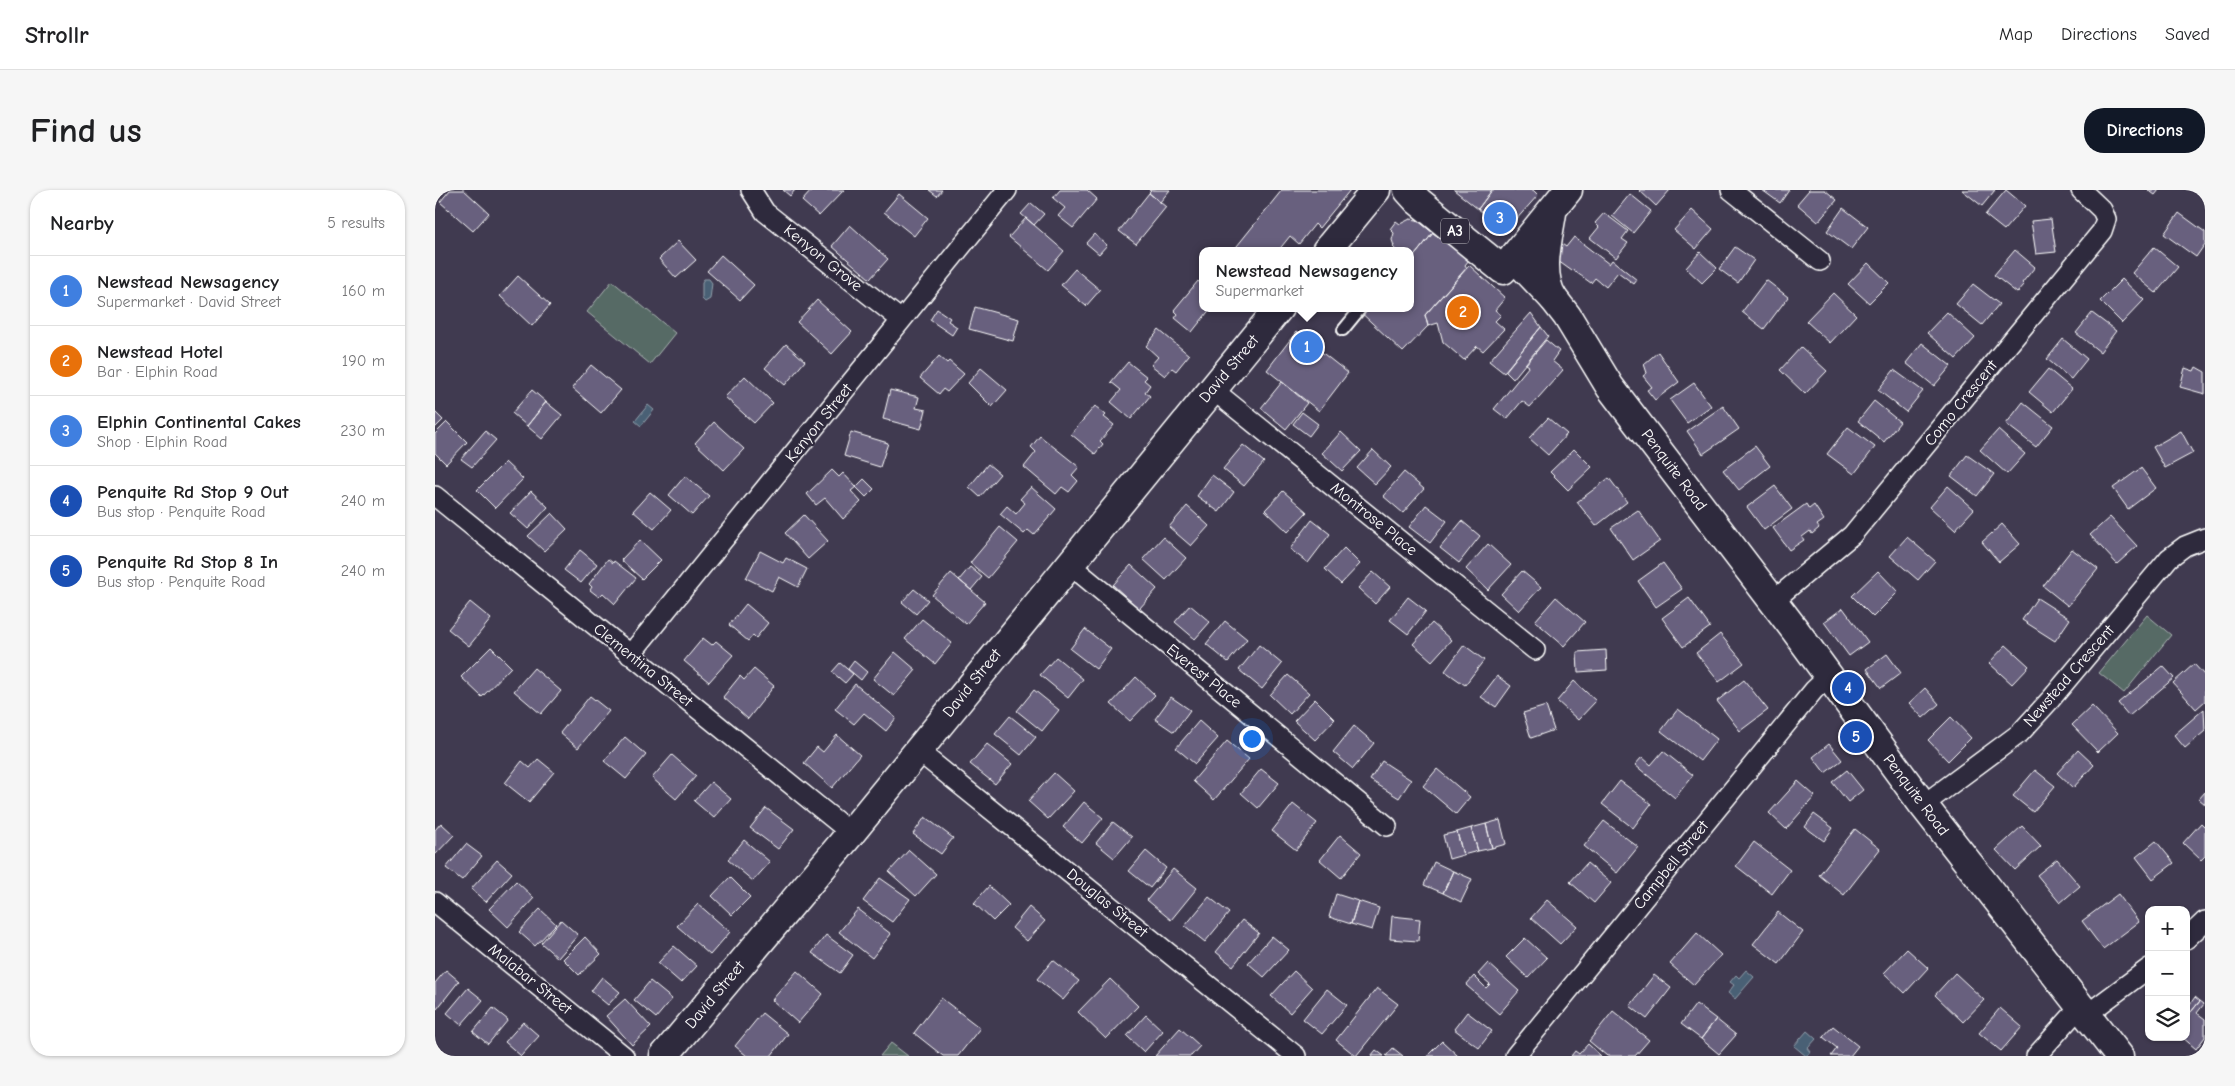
<!DOCTYPE html>
<meta charset="utf-8">
<style>
body{margin:0;font-family:"Comic Neue",sans-serif;background:#f6f6f6;color:#202124}
.controls{position:absolute;right:15px;bottom:15px;display:grid;overflow:hidden;border-radius:10px;box-shadow:0 1px 4px #0004}
.controls button{width:45px;height:45px;display:grid;place-items:center;padding:0;border:0;border-bottom:1px solid #e0e0e0;background:#fff;color:#202124;font:25px sans-serif}
.you{position:absolute;left:816px;top:548px;width:18px;height:18px;margin:-12px;border:4px solid #fff;border-radius:50%;background:#1a73e8;box-shadow:0 0 0 8px #1a73e833}
.badge{display:grid;place-items:center;width:32px;height:32px;border-radius:50%;background:#111827;color:#fff;font-size:16px;font-weight:700}
.pin{position:absolute;translate:-50% -50%;border:2px solid #fff;box-shadow:0 1px 5px #0006}
.popup{position:absolute;left:764px;top:57px;width:215px;height:65px;box-sizing:border-box;display:grid;place-content:center;border-radius:10px;background:#fff;filter:drop-shadow(0 1px 4px #0005);font-size:16px;white-space:nowrap;color:#757577}
.popup b{font-size:19px;color:#202124}
.popup::after{content:'';position:absolute;left:50%;top:100%;margin-left:-10px;border:10px solid transparent;border-top-color:#fff}
.list{margin:0;padding:0;list-style:none}
h2{display:flex;justify-content:space-between;align-items:center;height:65px;margin:0;padding:0 20px;font-size:21px}
h2 small{font-size:16px;font-weight:400;color:#757577}
.list li{display:grid;grid-template-columns:32px 1fr auto;gap:15px;align-items:center;box-sizing:border-box;height:70px;padding:0 20px;border-top:1px solid #e0e0e0}
.list b{display:block;font-size:19px;white-space:nowrap}
.list p{margin:0;font-size:16px;white-space:nowrap;color:#757577}
.list em{font-size:16px;font-style:normal;color:#757577}
.icon{flex:none;width:28px;height:28px;fill:none;stroke:currentColor;stroke-width:2;stroke-linecap:round;stroke-linejoin:round}
.map{position:relative;flex:none;width:1770px;height:866px;overflow:hidden;border-radius:20px}
header{display:flex;align-items:center;gap:30px;box-sizing:border-box;height:70px;padding:0 25px;background:#fff;border-bottom:1px solid #e0e0e0}
header strong{font-size:24px}
nav{display:flex;gap:28px;margin-inline-start:auto;font-size:18px}
.intro{display:flex;align-items:center;justify-content:space-between;box-sizing:border-box;height:120px;padding:0 30px}
h1{margin:0;font-size:35px}
.button{padding:12px 22px;border-radius:20px;background:#111827;color:#fff;font-size:18px;font-weight:700}
main{display:flex;gap:30px;padding:0 30px}
aside{flex:1;background:#fff;border-radius:20px;box-shadow:0 1px 4px #0004}
.map>svg:first-child{display:block}
.green{fill:#566b65;stroke:#aab5b2}
.water{fill:#4a6175;stroke:#92a0ac}
.building{fill:#68607e;stroke:#fff}
.lines{fill:none;stroke-linecap:round;stroke-linejoin:round}
.lane-casing{stroke:#fff;stroke-width:14}
.street-casing{stroke:#fff;stroke-width:22}
.secondary-casing{stroke:#fff;stroke-width:31}
.highway-casing{stroke:#fff;stroke-width:31}
.lane{stroke:#2f2a3d;stroke-width:10}
.street{stroke:#2f2a3d;stroke-width:19}
.secondary{stroke:#2f2a3d;stroke-width:28}
.highway{stroke:#2f2a3d;stroke-width:28}
.labels{text-anchor:middle;dominant-baseline:central;stroke-width:4.5;stroke-linejoin:round;paint-order:stroke}
.shield{fill:#2f2a3d;stroke:#c1bfc5;stroke-width:1}
.shield-label{font-size:15px;font-weight:bold;fill:#fff}
.street-label{font-size:16px;fill:#fff;stroke:#2f2a3d}
</style>
<header>
<strong>Strollr</strong>
<nav><a>Map</a><a>Directions</a><a>Saved</a></nav>
</header>
<div class="intro"><h1>Find us</h1><a class="button">Directions</a></div>
<main>
<aside>
<h2>Nearby<small>5 results</small></h2>
<ul class="list">
<li><span class="badge" style="background:#3f7fe0">1</span><div><b>Newstead Newsagency</b><p>Supermarket · David Street</p></div><em>160 m</em></li>
<li><span class="badge" style="background:#e8710a">2</span><div><b>Newstead Hotel</b><p>Bar · Elphin Road</p></div><em>190 m</em></li>
<li><span class="badge" style="background:#3f7fe0">3</span><div><b>Elphin Continental Cakes</b><p>Shop · Elphin Road</p></div><em>230 m</em></li>
<li><span class="badge" style="background:#1a4fb4">4</span><div><b>Penquite Rd Stop 9 Out</b><p>Bus stop · Penquite Road</p></div><em>240 m</em></li>
<li><span class="badge" style="background:#1a4fb4">5</span><div><b>Penquite Rd Stop 8 In</b><p>Bus stop · Penquite Road</p></div><em>240 m</em></li>
</ul>
</aside>
<div class="map">
<svg width="1770" height="866" viewBox="0 0 1770 866">
<rect width="100%" height="100%" fill="#403a50"/>
<filter id="ink" filterUnits="userSpaceOnUse"><feTurbulence type="fractalNoise" baseFrequency=".02" numOctaves="2"/><feDisplacementMap in="SourceGraphic" scale="10" xChannelSelector="R" yChannelSelector="G"/><feConvolveMatrix kernelMatrix="1 2 1 2 8 2 1 2 1" color-interpolation-filters="sRGB"/></filter>
<g filter="url(#ink)">
<path class="green" d="M177,91L240,143L215,174L152,122Z
M1712,425L1736,445L1689,503L1664,483Z
M456,853L473,866H445Z"/>
<path class="water" d="M269,89H274L277,93L275,109L270,112L267,109V92Z
M213,215L219,220L206,236L200,231Z
M1311,780L1319,787L1300,809L1293,803L1299,795L1295,792L1301,785L1304,788Z
M1372,841L1381,849L1373,858L1376,862L1371,866L1359,856Z"/>
<path class="building" d="M15,0H29L54,23L38,41L5,12Z
M348,0H360L355,6Z
M377,0H409L384,26L367,11Z
M494,0H507L502,6Z
M625,0H652L662,9L638,38L623,26L630,18L618,8Z
M714,0H735L725,12L714,3L716,1Z
M847,0H915L884,38L880,34L864,54L855,46L843,61H798Z
M1019,0H1057L1043,19Z
M1057,0H1098L1103,5L1079,32L1063,33L1043,19Z
M1204,0H1235L1221,16Z
M1327,0H1354L1345,13Z
M1374,0H1390L1402,10L1383,32L1362,14Z
M1527,0H1560L1547,16Z
M1571,0L1590,16L1569,40L1550,25Z
M1713,0H1724L1720,5Z
M714,3L731,17L701,54L684,41Z
M464,4L493,28L479,46L449,22Z
M1195,4L1216,21L1198,43L1177,26Z
M596,13L609,24L599,35L586,24Z
M1408,18L1433,37L1416,59L1392,41Z
M1257,20L1278,39L1261,59L1239,40Z
M1169,23L1193,41L1187,49L1193,53L1181,68L1155,48L1164,37L1160,33Z
M1744,23L1770,42V54L1761,67L1729,44Z
M591,28L629,61L613,80L574,47Z
M975,29L982,30L998,43L976,70V61H962L958,57L959,56L957,50L959,43L955,39L961,31L965,34Z
M1616,29L1621,62L1601,64L1596,31Z
M415,35L453,69L435,89L397,56Z
M998,43L1034,70L1030,75L1032,78L990,125L993,136L968,162L921,118H976V70Z
M659,44L672,55L664,64L651,53Z
M1139,47L1174,74L1177,70L1202,90L1199,94L1183,82L1171,97L1160,88L1156,93L1138,80L1137,81L1123,71L1120,49L1131,57Z
M243,51L261,70L241,88L224,69Z
M1300,57L1319,70L1303,93L1284,79Z
M1719,57L1743,77L1721,103L1697,83Z
M1580,60L1600,77L1587,93L1589,95L1582,103L1559,85Z
M1265,62L1282,78L1267,93L1251,78Z
M286,65L319,95L305,110L272,81Z
M1433,73L1454,93L1434,113L1413,94Z
M1034,75L1070,108L1060,120L1066,125L1060,131L1069,139L1048,161L1042,156L1029,170L1008,152L1003,133L993,136L990,125Z
M640,79L665,100L651,116L626,95Z
M83,86L115,115L97,136L65,106Z
M1687,89L1709,110L1687,133L1665,111Z
M1331,90L1353,107L1329,139L1307,122Z
M763,91L768,96V118H776L757,142L740,128L743,124L739,120Z
M1538,94L1564,114L1547,135L1521,114Z
M1398,103L1421,125L1395,153L1371,131Z
M382,110L417,142L397,164L362,132Z
M540,117L584,129L578,151L534,139Z
M502,119L515,128L513,131L522,137L517,145L495,130Z
M1512,122L1540,148L1521,169L1492,143Z
M1096,123L1106,137L1069,183L1054,171Z
M1657,123L1681,141L1665,162L1641,143Z
M1106,137L1113,146L1078,189L1070,181Z
M724,140L754,165L741,181L737,178L730,186L716,175L723,167L711,156Z
M861,142L913,183L884,221L832,180Z
M1628,149L1652,169L1636,189L1612,169Z
M1111,150L1124,161L1117,171L1128,180L1095,217L1087,211L1072,229L1059,219L1094,176L1091,174Z
M1487,153L1516,176L1499,196L1471,173Z
M351,154L370,171L350,195L330,178Z
M1366,157L1392,181L1370,204L1345,180Z
M1223,162L1244,192L1220,210L1212,200L1217,197L1208,186L1212,183L1209,174Z
M504,166L512,173L514,171L529,184L512,202L508,199L504,204L485,188Z
M693,172L712,187L709,190L715,195L710,202L715,206L696,229L676,212L686,200L676,192Z
M156,175L186,200L166,223L137,198Z
M1761,177L1770,182V204L1745,197L1750,178L1759,181Z
M546,178L572,200L557,217L533,193Z
M1613,179L1637,199L1618,222L1594,202Z
M1459,180L1488,201L1471,222L1443,200Z
M310,186L338,213L319,233L290,207Z
M847,192L872,213L851,239L826,218Z
M1259,193L1276,216L1252,233L1235,210Z
M97,200L111,212L92,236L77,223Z
M455,200L484,207L481,218L491,220L486,239L448,229Z
M1439,211L1465,232L1449,252L1423,231Z
M111,212L127,225L107,249L92,236Z
M1588,212L1618,236L1601,257L1571,234Z
M660,216L671,225L669,227L679,235L665,251L668,254L660,264L636,244Z
M1288,216L1304,239L1268,264L1252,241Z
M0,222L8,230L0,238Z
M867,222L883,234L874,246L858,234Z
M1113,228L1132,244L1113,265L1094,248Z
M12,232L32,252L11,274L0,263V244Z
M279,232L309,259L289,280L260,253Z
M1413,237L1440,257L1419,284L1392,264Z
M1563,240L1590,264L1572,284L1545,260Z
M50,241L61,250L37,277L26,269Z
M1746,241L1758,263L1730,278L1718,257Z
M416,242L453,253L445,277L409,266Z
M906,242L926,261L907,281L887,263Z
M605,246L644,277L637,285L643,291L634,302L627,297L621,304L589,277L601,262L596,257Z
M808,255L829,272L809,296L788,279Z
M1320,256L1335,276L1304,300L1288,280Z
M1139,259L1157,277L1133,300L1115,282Z
M938,260L956,277L940,294L922,278Z
M1532,265L1559,284L1542,306L1516,286Z
M70,272L88,289L60,318L42,300Z
M553,274L565,284L545,307L534,297Z
M1706,278L1721,298L1693,319L1678,298Z
M397,280L404,287L408,283L421,297L416,301L426,312L408,329L390,308L381,315L372,304Z
M969,282L989,299L968,323L948,306Z
M777,285L799,302L784,322L762,306Z
M250,286L274,306L257,325L234,305Z
M1174,288L1192,312L1161,336L1142,312Z
M429,289L439,299L431,307L421,297Z
M1340,296L1357,319L1329,340L1312,317Z
M1513,296L1539,319L1520,340L1495,317Z
M596,297L621,319L599,345L593,340L589,344L565,324L572,316L581,324L590,313L585,309Z
M96,301L113,317L93,339L75,323Z
M848,301L872,322L853,342L830,320Z
M215,302L236,320L219,339L198,321Z
M1371,314L1374,319L1379,315L1389,330L1382,335L1384,338L1377,344L1375,341L1367,347L1369,350L1354,360L1338,338Z
M991,315L1012,331L995,353L974,337Z
M752,316L774,336L756,356L734,337Z
M1203,320L1225,351L1198,370L1176,338Z
M117,323L132,339L109,361L93,346Z
M369,325L393,351L373,369L350,343Z
M1675,327L1702,356L1682,374L1655,345Z
M877,330L895,344L873,373L855,359Z
M1027,331L1045,346L1024,373L1005,358Z
M1567,334L1585,354L1564,372L1547,352Z
M565,337L583,352L553,388L535,373Z
M728,347L751,368L731,390L708,369Z
M1472,347L1500,371L1483,390L1455,366Z
M205,350L226,370L207,389L186,370Z
M1053,354L1076,375L1053,400L1031,379Z
M909,358L925,374L906,394L890,379Z
M1637,359L1663,379L1633,416L1608,396Z
M145,360L162,374L146,393L129,380Z
M325,361L348,373L351,368L372,379L363,397L344,387L337,401L311,388Z
M173,369L178,373L179,371L201,388L180,414L168,403L164,407L155,400L157,397L154,394Z
M1228,373L1247,399L1221,417L1203,391Z
M696,375L722,399L704,419L678,395Z
M535,377L547,387L536,400L524,390Z
M1087,381L1106,397L1084,421L1066,404Z
M1443,381L1463,402L1438,427L1417,406Z
M938,382L955,397L940,414L923,398Z
M516,383L550,412L531,434L497,405Z
M479,399L493,410L481,424L467,412Z
M973,407L991,421L973,444L955,430Z
M1121,407L1150,432L1129,456L1100,431Z
M1254,408L1275,437L1248,457L1227,428Z
M1602,408L1635,429L1620,451L1587,430Z
M35,412L56,429L34,456L13,439Z
M311,414L333,433L321,448L318,445L313,451L294,435Z
M755,415L775,432L760,449L740,432Z
M1408,418L1433,452L1414,466L1389,432Z
M487,429L517,453L500,474L470,449Z
M790,431L812,449L793,472L771,454Z
M997,433L1016,450L997,471L978,454Z
M650,439L676,459L661,479L635,459Z
M1285,444L1309,473L1284,492L1261,463Z
M268,448L277,455L281,451L298,465L274,492L249,471Z
M824,455L847,474L827,499L804,480Z
M1029,455L1049,470L1030,495L1010,481Z
M1571,455L1594,476L1577,494L1554,473Z
M56,457L76,477L47,507L26,487Z
M1171,460L1172,480L1143,482L1142,462Z
M460,462L481,480L459,506L438,489Z
M1452,464L1466,483L1446,498L1432,479Z
M621,467L648,489L633,508L605,485Z
M419,471L432,482L426,490L413,479Z
M405,473L418,484L410,493L397,482Z
M1759,474L1770,486V511L1761,519L1738,493Z
M1728,476L1739,488L1694,526L1683,513Z
M99,478L126,501L106,524L79,501Z
M319,479L339,496L313,529L288,507L305,486L309,490Z
M853,485L874,503L855,524L835,505Z
M1062,486L1076,496L1061,517L1046,507Z
M701,487L720,505L695,531L676,514Z
M1309,490L1333,520L1305,541L1282,511Z
M1139,491L1161,511L1143,530L1122,511Z
M420,494L461,528L451,541L429,523L419,534L400,519Z
M1490,498L1504,514L1488,528L1474,513Z
M599,500L624,520L607,541L582,521Z
M155,506L174,521L143,558L125,543Z
M736,507L755,520L739,542L720,529Z
M880,509L900,529L880,550L859,531Z
M1111,516L1119,540L1096,548L1088,523Z
M1657,516L1683,543L1663,562L1637,535Z
M1243,519L1282,549L1265,571L1226,541Z
M1769,519L1770,541L1750,558L1739,545Z
M575,526L601,547L586,565L560,544Z
M1516,527L1536,548L1513,571L1493,550Z
M764,531L783,548L760,574L741,558Z
M919,536L939,553L918,579L898,562Z
M402,545L425,565L397,598L369,573L382,557L388,562Z
M190,547L211,565L191,589L169,571Z
M792,551L814,569L779,610L758,591Z
M552,554L577,574L560,594L535,574Z
M1394,554L1407,570L1390,583L1378,567Z
M1643,560L1659,575L1638,598L1622,583Z
M1228,561L1258,585L1240,608L1200,575L1207,567L1216,575Z
M237,565L261,586L241,609L217,588Z
M103,569L119,582L94,612L70,593L87,571L95,578Z
M947,571L976,590L964,608L935,590Z
M826,579L844,593L823,618L806,603Z
M1002,579L1035,607L1021,624L988,596Z
M1412,580L1428,600L1413,612L1397,592Z
M1600,580L1620,596L1598,622L1578,606Z
M619,583L639,601L613,629L593,611Z
M1185,591L1216,614L1198,638L1167,614Z
M1363,591L1380,606L1351,639L1334,623Z
M276,592L296,609L279,628L259,611Z
M1770,602V614L1764,609Z
M649,612L668,628L647,653L628,637Z
M858,614L882,633L861,660L837,641Z
M331,618L359,639L343,659L315,638Z
M1379,624L1398,638L1389,651L1370,637Z
M490,627L518,648L506,664L478,644Z
M1065,630L1071,654L1057,658L1051,634Z
M1169,631L1203,657L1182,683L1149,656Z
M678,632L697,647L679,668L661,653Z
M6,633L19,645L0,665V640Z
M1766,633L1770,637V666L1766,670L1748,653Z
M1051,634L1057,658L1043,661L1036,638Z
M1587,636L1606,656L1580,680L1561,660Z
M1036,638L1043,661L1028,665L1022,642Z
M1420,639L1445,659L1409,705L1384,685Z
M1022,642L1028,665L1014,669L1008,645Z
M905,645L926,663L906,688L885,670Z
M309,650L335,672L318,691L293,670Z
M1721,651L1739,673L1718,689L1701,667Z
M1319,652L1355,680L1337,704L1301,676Z
M31,654L47,666L27,690L11,678Z
M474,660L501,684L481,706L454,682Z
M711,661L731,678L715,698L694,681Z
M1622,669L1645,696L1625,713L1602,685Z
M62,670L77,683L51,712L36,699Z
M999,672L1018,681L1008,703L989,695Z
M1152,673L1176,693L1159,713L1135,692Z
M738,679L762,698L736,730L712,710Z
M1018,681L1037,689L1026,712L1008,703Z
M295,687L315,707L297,725L277,706Z
M445,688L475,709L457,732L428,711Z
M81,691L99,708L73,737L54,719Z
M554,696L574,715L558,731L539,713Z
M901,704L923,711L916,734L894,727Z
M1683,704L1704,732L1668,759L1647,731Z
M774,707L794,723L770,752L750,736Z
M1112,710L1142,736L1125,754L1096,728Z
M923,711L944,718L937,740L916,734Z
M263,714L295,742L275,765L242,736Z
M594,717L610,731L592,751L577,738Z
M105,719L121,734L100,756L84,742Z
M423,719L456,744L437,768L404,742Z
M1343,722L1368,742L1344,774L1318,754Z
M957,726L985,729L983,751L955,749Z
M126,730L143,745L123,768L106,753Z
M807,730L824,743L798,776L781,762Z
M1262,743L1286,765L1259,795L1235,774Z
M391,745L418,765L405,783L377,763Z
M837,746L854,760L829,787L813,773Z
M150,747L166,764L144,785L128,769Z
M1090,748L1112,768L1093,788L1071,767Z
M239,756L262,776L246,793L223,773Z
M1472,759L1493,778L1470,803L1449,783Z
M618,770L644,791L628,810L602,789Z
M1053,773L1084,801L1064,824L1031,795L1039,786L1051,798L1055,794L1043,784Z
M11,780L24,791L2,819L0,817V793Z
M362,781L388,804L363,833L337,810Z
M859,781L877,798L855,823L836,806Z
M1520,783L1549,810L1528,832L1500,805Z
M1219,785L1236,798L1212,829L1195,816Z
M167,787L185,802L173,815L156,801Z
M675,789L703,816L671,849L643,822Z
M215,791L237,809L221,828L199,810Z
M33,798L48,810L26,835L12,823Z
M942,798L963,814L921,866L901,850Z
M892,799L912,815L887,844L868,829Z
M1760,807L1765,811L1751,828V816L1753,817Z
M506,808L545,838L523,866H508L479,843Z
M190,809L216,837L197,855L171,826Z
M1765,811L1769,814L1762,823L1770,829V847L1761,859L1747,847H1751V828Z
M1261,814L1281,829L1266,849L1246,834Z
M58,818L73,830L53,854L38,842Z
M1565,818L1587,837L1566,861L1544,843Z
M1178,821L1214,850L1200,866H1172L1154,851Z
M1032,822L1057,841L1044,858L1019,839Z
M327,823L353,844L336,866H312L300,856Z
M711,825L728,841L709,862L692,846Z
M1281,829L1301,845L1284,864L1266,849Z
M88,832L104,846L86,866L70,852Z
M1398,836L1423,856L1415,866H1396L1402,858L1388,847Z
M745,838L765,856L756,866H720Z
M1007,851L1023,866H992Z
M1153,854L1166,866H1136L1140,861L1144,864Z
M958,858L968,866H951Z
M941,860L949,866H936Z"/>
<g class="lines">
<g class="lane-casing">
<path id="lane" d="M908,140L926,118"/>
</g>
<g class="street-casing">
<path id="street" d="M316,0L330,22L466,130
M1296,0L1385,71
M777,199L1100,460
M0,306L416,643
M634,374L952,636
M1338,411L1417,345L1667,41L1671,29L1667,20L1646,0
M195,465L572,0
M482,560L861,866
M1488,615L1585,543L1616,509L1734,368L1750,356L1770,348
M0,712L189,866
M1751,749L1770,731
M1651,825L1714,778
M1080,866L1379,500L1394,486
M1601,866L1645,817"/>
</g>
<g class="secondary-casing">
<path id="secondary" d="M891,61L941,0
M1079,67L1118,108L1132,126L1175,197L1360,440L1488,615L1684,866
M229,866L416,643L844,118"/>
</g>
<g class="highway-casing">
<path id="highway" d="M973,0L983,11L1068,80L1133,0
M1117,23C1113,50 1103,83 1118,108"/>
</g>
<use href="#lane" class="lane"/>
<use href="#street" class="street"/>
<use href="#secondary" class="secondary"/>
<use href="#highway" class="highway"/>
</g>
</g>
<g class="labels">
<rect class="shield" x="1006" y="28.5" width="28" height="25" rx="4"/>
<g class="shield-label">
<text x="1020" y="41">A3</text>
</g>
<g class="street-label">
<text transform="translate(388 68) rotate(39)">Kenyon Grove</text>
<text transform="translate(794 179) rotate(-50)">David Street</text>
<text transform="translate(1526 213) rotate(-51)">Como Crescent</text>
<text transform="translate(384 233) rotate(-51)">Kenyon Street</text>
<text transform="translate(1239 280) rotate(53)">Penquite Road</text>
<text transform="translate(939 329) rotate(39)">Montrose Place</text>
<text transform="translate(208 475) rotate(39)">Clementina Street</text>
<text transform="translate(769 486) rotate(39)">Everest Place</text>
<text transform="translate(1634 486) rotate(-49)">Newstead Crescent</text>
<text transform="translate(537 493) rotate(-51)">David Street</text>
<text transform="translate(1481 605) rotate(53)">Penquite Road</text>
<text transform="translate(1236 675) rotate(-51)">Campbell Street</text>
<text transform="translate(672 713) rotate(39)">Douglas Street</text>
<text transform="translate(95 789) rotate(39)">Malabar Street</text>
<text transform="translate(280 805) rotate(-50)">David Street</text>
</g>
</g>
</svg>
<div class="controls">
<button>+</button>
<button>−</button>
<button><svg class="icon" aria-label="layers" viewBox="0 0 24 24"><path d="M12 4l9 5-9 5-9-5zM3 14l9 5 9-5"/></svg></button>
</div>
<div class="you"></div>
<div class="pin badge" style="left:872px;top:157px;background:#3f7fe0">1</div>
<div class="popup"><b>Newstead Newsagency</b>Supermarket</div>
<div class="pin badge" style="left:1028px;top:122px;background:#e8710a">2</div>
<div class="pin badge" style="left:1065px;top:28px;background:#3f7fe0">3</div>
<div class="pin badge" style="left:1413px;top:498px;background:#1a4fb4">4</div>
<div class="pin badge" style="left:1421px;top:547px;background:#1a4fb4">5</div>
</div>
</main>
